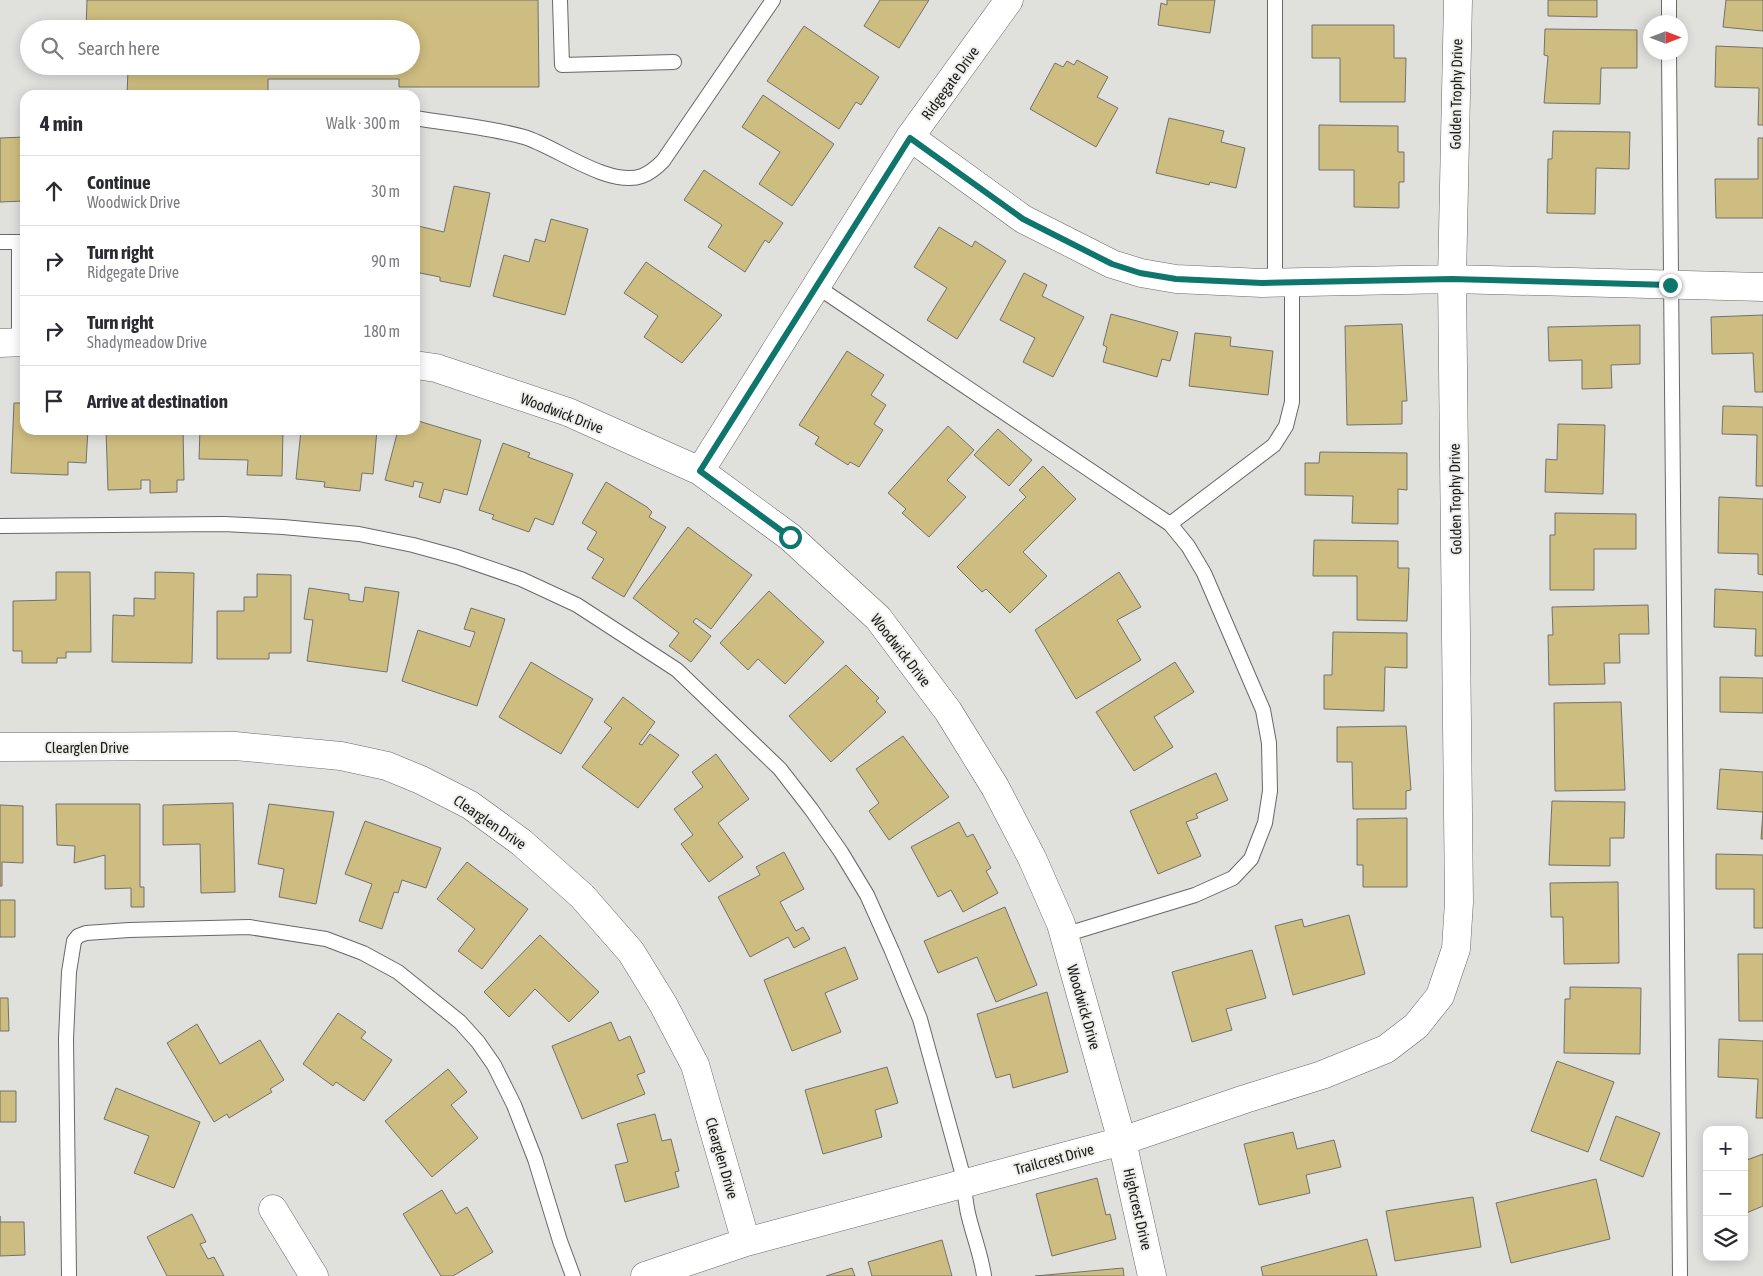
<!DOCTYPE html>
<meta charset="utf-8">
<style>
body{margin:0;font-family:"Asap Condensed",sans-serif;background:#f2f2f3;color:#2b2b33}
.controls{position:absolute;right:15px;bottom:15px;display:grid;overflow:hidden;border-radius:10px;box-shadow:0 2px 12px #0003}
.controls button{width:45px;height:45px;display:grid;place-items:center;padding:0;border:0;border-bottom:1px solid #e1e1e2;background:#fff;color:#2b2b33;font:25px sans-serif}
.compass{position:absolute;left:1643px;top:15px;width:45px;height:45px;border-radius:50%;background:#fff;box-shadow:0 2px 12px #0003;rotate:90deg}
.stop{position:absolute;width:15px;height:15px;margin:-11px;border:4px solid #0f766e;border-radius:50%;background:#fff}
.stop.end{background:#0f766e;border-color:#fff;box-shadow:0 1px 5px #0008}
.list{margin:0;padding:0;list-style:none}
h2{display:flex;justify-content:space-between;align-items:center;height:65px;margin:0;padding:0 20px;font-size:21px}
h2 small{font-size:16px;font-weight:400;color:#7c7c81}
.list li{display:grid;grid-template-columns:32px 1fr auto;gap:15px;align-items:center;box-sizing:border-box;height:70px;padding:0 20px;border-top:1px solid #e1e1e2}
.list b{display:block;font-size:19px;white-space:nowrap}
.list p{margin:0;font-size:16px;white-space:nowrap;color:#7c7c81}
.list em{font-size:16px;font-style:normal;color:#7c7c81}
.icon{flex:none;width:28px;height:28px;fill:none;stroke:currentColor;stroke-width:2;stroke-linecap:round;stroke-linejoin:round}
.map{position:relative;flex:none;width:1763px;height:1276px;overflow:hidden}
.search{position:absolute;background:#fff;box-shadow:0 2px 12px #0003;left:20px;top:20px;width:400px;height:55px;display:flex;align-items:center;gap:12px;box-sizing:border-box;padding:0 18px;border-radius:28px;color:#7c7c81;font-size:19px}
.panel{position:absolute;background:#fff;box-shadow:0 2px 12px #0003;left:20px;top:90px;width:400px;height:345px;border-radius:15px}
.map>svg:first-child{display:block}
.building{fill:#cebd80;stroke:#72716d}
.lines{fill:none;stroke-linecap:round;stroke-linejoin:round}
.service-casing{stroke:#686965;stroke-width:16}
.minor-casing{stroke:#686965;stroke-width:29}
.service{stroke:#fff;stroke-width:14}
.minor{stroke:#fff;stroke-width:28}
.route{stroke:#0f766e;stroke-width:6}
.labels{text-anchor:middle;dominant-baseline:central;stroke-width:4;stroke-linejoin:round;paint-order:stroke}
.street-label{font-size:15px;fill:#1b1c1a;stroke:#eeefea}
</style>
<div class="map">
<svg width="1763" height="1276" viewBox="0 0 1763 1276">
<rect width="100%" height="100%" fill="#e0e1dd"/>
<path class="building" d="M87,0H538L539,87H399V79H268V95H127L128,70H100V66H411V29H86Z
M880,0H929L899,48L864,26Z
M1167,0H1215L1210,33L1158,25L1161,3L1167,5Z
M1548,0H1597V17L1548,16Z
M1726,0H1763V31L1723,27Z
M1312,25H1394V58H1406L1405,102H1340V58H1312Z
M804,26L879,77L861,105L856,102L839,129L767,81Z
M1545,29L1637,30V68H1601L1600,104L1544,103L1548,56L1544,55Z
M1716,46L1763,48V125H1758L1759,88L1715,87Z
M1077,60L1108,77L1097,97L1118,108L1096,147L1030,109L1055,63L1063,67L1067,61L1074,65Z
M763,95L834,144L792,206L759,184L780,152L742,127Z
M1169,118L1224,131L1221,142L1245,148L1236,188L1210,182L1209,185L1156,173Z
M1319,125L1398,126V152H1404V182H1399V208L1354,207V170H1319Z
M1553,131L1630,132L1629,169L1596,168L1595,214L1547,213L1548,159H1552Z
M25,137V201L0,202V138Z
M1758,138H1763V218H1716L1715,179H1758Z
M704,170L783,223L769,243L765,240L745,272L708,247L722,225L684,200Z
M454,186L490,193L470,287L440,281V277L415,272V240L418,226L444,232Z
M551,219L588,229L565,315L493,296L504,255L529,262L535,239L545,242Z
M939,227L972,247L975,241L1006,261L957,339L927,320L947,288L914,267Z
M646,262L722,315L682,363L644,337L658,316L624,293Z
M1024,273L1047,285L1042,296L1084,317L1053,377L1023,362L1035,338L1000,320Z
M1111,314L1178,332L1170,361L1162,359L1157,377L1103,362L1107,347L1103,345Z
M1763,315V392H1755L1753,353L1712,354L1711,317Z
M1402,324L1407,401H1402V424L1347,425L1345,326Z
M1640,325V364L1611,365L1612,388L1582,389V360L1549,361L1548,327Z
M1195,333L1231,337L1230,346L1273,351L1268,395L1189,386Z
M847,351L884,375L871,395L886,405L874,424L883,430L859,467L850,462L848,465L815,444L819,437L799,425Z
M14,403H25V430H88L86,463L68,462V475L11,473Z
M1723,406L1763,407V486H1756L1757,435L1722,434Z
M415,420L481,440L467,495L444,489L440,503L419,497L423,483L414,481L413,487L385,480L398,430H415Z
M1558,424L1605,425L1603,494L1545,492L1546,459L1557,460Z
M948,426L974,450L947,480L966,497L929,537L902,513L906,509L888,493Z
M998,429L1032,460L1009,486L974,455Z
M106,430H183L184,480H177V492L150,493V480H141V489L108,490Z
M200,430H283L282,476L247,475L248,460L199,459Z
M301,430H377L373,474L362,473L360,491L324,487L325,482L296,479Z
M503,443L530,453L528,457L573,474L553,525L535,518L529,532L492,519L494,515L479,510Z
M1320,452L1407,453V490L1398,489V524L1352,523L1353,496L1305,495V463H1319Z
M1043,466L1076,499L1023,552L1047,576L1010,613L986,589L982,592L957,567L1026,497L1019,490Z
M606,482L647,507L652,512L649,517L666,527L624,597L592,578L604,559L587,549L597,532L582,523Z
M1719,497L1763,499V575L1758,574V554L1718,553Z
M1555,513L1636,514V549H1594V590H1550V535H1555Z
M688,527L752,575L711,629L696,618L693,622L711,636L691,662L669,646L679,633L633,598Z
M1314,540L1398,541V568H1409L1407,621L1357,620V576H1313Z
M56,572H90L91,652H66V658H57V663H22V651H13V601L56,600Z
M155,572L194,573L192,663L112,662L113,615L134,616V598L155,599Z
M1119,572L1141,607L1117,620L1141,660L1076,699L1035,630Z
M257,574L291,575V653H269V659H217V611H244V597H257Z
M365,587L399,592L387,672L307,661L313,620L304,619L309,588L349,594V600L363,602Z
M1715,589L1763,592V656H1755L1756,629L1714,627Z
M769,591L824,642L785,684L758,659L748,670L720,643Z
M1648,605L1649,634H1619L1620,663H1604L1605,684L1549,685L1548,635H1553L1552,607Z
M471,608L505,619L477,706L402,681L418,630L470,647L475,632L464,629Z
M1333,632L1407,633V668L1385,667L1384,711L1324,709V675H1332Z
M531,662L593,699L561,754L499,717Z
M1175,662L1194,692L1154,717L1173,747L1134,771L1096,712Z
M846,665L879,698L876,701L886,712L831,762L789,716Z
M1720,677L1763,678V713L1720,712Z
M623,697L655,722L639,744L642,745L650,734L679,755L638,808L582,767L612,728L604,722Z
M1621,702L1625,790L1555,791L1554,703Z
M1406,726L1411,790L1406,791V809H1353L1352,762H1337V727Z
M903,736L949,797L889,840L869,811L879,803L856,769Z
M716,754L749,799L718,823L743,857L709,882L681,844L693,835L674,809L703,787L692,772Z
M1720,769L1763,772V839H1761L1763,812L1717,809Z
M1216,773L1228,800L1196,814L1198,818L1186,822L1201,856L1158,874L1130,811Z
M1552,801L1625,802L1624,838H1610V866L1549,865Z
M233,803L235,892L201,893L200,844L163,845V805Z
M56,804H140V887H144V907H131V888L105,889V855L74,863L75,846L57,845Z
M269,804L334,812L316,904L279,897L284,869L258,864Z
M0,805L23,806V863L2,862V886H0Z
M1407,818V887H1363V865H1357V819Z
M365,821L441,848L426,888L402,880L398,893L394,892L382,929L359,921L372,884L345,874Z
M959,822L967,837L973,834L991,868L986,871L998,893L963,912L951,890L938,897L911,847Z
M784,852L804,889L780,902L796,931L803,927L810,939L794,948L788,937L750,957L718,897L760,875L756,867Z
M1716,854L1763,855V928H1754V889H1716Z
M467,862L528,909L482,969L458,951L475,929L437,899Z
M1618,882L1619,963L1564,964L1563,917H1551L1550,883Z
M0,900H15V937H0Z
M1005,907L1037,985L996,1002L977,957L938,973L924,941Z
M1349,915L1365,974L1293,995L1275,926L1302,919L1304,927Z
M540,935L599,992L569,1022L535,989L509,1017L484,992Z
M845,947L858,979L825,993L841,1032L792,1051L764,980Z
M1252,950L1266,998L1226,1009L1232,1030L1192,1042L1172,972Z
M1738,954H1763V1021H1739Z
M1570,987L1641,988L1640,1054L1564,1053L1565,999H1570Z
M1047,992L1068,1072L1013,1088L1010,1074L996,1078L977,1014Z
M0,998H8L9,1031H0Z
M338,1013L366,1032L361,1038L392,1060L364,1101L336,1082L333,1086L303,1064Z
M611,1022L619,1041L630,1036L645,1072L637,1075L645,1094L582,1119L552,1046Z
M197,1024L220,1064L260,1040L284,1080L270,1089L272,1092L229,1118L227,1114L214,1122L167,1043Z
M1719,1039L1763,1041V1118H1756L1758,1079L1718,1077Z
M1557,1061L1614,1082L1588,1152L1531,1131Z
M887,1067L898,1103L875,1110L882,1137L823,1154L805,1090Z
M448,1069L467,1092L451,1105L478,1138L432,1177L385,1121Z
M116,1088L200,1122L174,1188L134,1173L149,1136L104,1119Z
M0,1091H16V1122H0Z
M655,1114L662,1141L671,1139L679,1171L675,1172L679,1187L625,1202L615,1165L628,1162L617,1124Z
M1616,1116L1660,1133L1643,1177L1600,1160Z
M1293,1132L1297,1149L1334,1140L1341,1167L1306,1175L1310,1193L1259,1205L1244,1144Z
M1763,1154V1206L1744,1214V1161Z
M1097,1178L1106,1215L1110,1214L1116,1239L1052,1256L1036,1194Z
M1596,1179L1610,1239L1511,1263L1496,1203Z
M442,1190L456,1214L467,1207L493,1252L453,1276H441L403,1214Z
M1473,1197L1481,1247L1395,1261L1386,1211Z
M192,1214L206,1242L200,1244L208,1259L214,1257L224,1276H167L147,1237Z
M0,1216V1222H24L25,1255L0,1256Z
M1367,1239L1377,1276H1263L1261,1267Z
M942,1240L952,1276H872L868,1262Z
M852,1268L855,1276H826Z
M1123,1268L1124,1276H1035Z"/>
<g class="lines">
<g class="service-casing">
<path id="service" d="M560,0L562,65L674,62
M1669,0V22
M1669,52L1680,1276
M415,118C451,124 489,127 524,137C555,146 609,188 642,176C650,173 657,167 663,161L773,0
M0,242H19V342
M1275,283V0
M816,286L1170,524L1188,546L1204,573L1263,710L1269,743L1270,791L1265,823L1251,859L1233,878L1195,895L1064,935
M1170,524L1274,445L1286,426L1292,402V282
M0,526L224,524L283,527L359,534L413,545L457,557L521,579L577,605L677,670L780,769L811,809L841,852L867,895L892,951L920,1019L965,1183C963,1214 980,1245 984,1276
M69,1276L66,1039L69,972L74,941L78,936L86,933L129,930L249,927L326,939L363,953L398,972L460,1022L478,1042L494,1065L514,1105L535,1159L560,1241L573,1276"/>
</g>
<g class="minor-casing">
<path id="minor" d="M910,137L1023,219L1112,264L1141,273L1176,279L1262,283L1452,279L1763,287
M0,343L25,342
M415,365L436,368L568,412L700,471L790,537L878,618L948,711L995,787L1032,858L1061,924L1122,1141L1152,1276
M700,471L910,137L1009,0
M0,747L235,746L341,756L387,766L421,780L470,805L521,842L582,896L631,952L663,1004L695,1065L746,1242
M273,1209L314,1276
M645,1276L746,1242L1122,1141L1245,1099L1322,1075L1386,1049L1416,1026L1440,996L1456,949L1459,902L1452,279L1458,0"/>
</g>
<use href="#service" class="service"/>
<use href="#minor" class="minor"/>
</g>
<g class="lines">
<path class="route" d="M790,537L700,471L910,138L1023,219L1112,264L1140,273L1176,279L1262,283L1452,279L1670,285"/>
</g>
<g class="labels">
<g class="street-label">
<text transform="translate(950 83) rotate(-54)">Ridgegate Drive</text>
<text transform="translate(1456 94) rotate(-89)">Golden Trophy Drive</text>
<text transform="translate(562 413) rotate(21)">Woodwick Drive</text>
<text transform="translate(1455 499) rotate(-91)">Golden Trophy Drive</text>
<text transform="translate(901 650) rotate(52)">Woodwick Drive</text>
<text x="87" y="747">Clearglen Drive</text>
<text transform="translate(490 822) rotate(34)">Clearglen Drive</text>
<text transform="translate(1084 1007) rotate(74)">Woodwick Drive</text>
<text transform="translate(722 1158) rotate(74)">Clearglen Drive</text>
<text transform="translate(1054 1159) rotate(-15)">Trailcrest Drive</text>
<text transform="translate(1138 1209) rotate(77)">Highcrest Drive</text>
</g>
</g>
</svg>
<div class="controls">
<button>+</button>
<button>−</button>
<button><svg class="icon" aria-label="layers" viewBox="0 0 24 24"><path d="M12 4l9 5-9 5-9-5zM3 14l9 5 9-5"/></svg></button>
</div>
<svg class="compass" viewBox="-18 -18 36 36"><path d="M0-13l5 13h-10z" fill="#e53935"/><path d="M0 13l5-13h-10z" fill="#7c7c81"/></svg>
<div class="stop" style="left:790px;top:537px"></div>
<div class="stop end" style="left:1670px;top:285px"></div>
<div class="search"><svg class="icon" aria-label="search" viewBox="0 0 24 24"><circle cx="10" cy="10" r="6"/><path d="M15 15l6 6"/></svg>Search here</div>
<section class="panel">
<h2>4 min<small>Walk · 300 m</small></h2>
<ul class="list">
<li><svg class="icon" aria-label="ahead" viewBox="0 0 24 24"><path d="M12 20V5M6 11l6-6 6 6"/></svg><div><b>Continue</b><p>Woodwick Drive</p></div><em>30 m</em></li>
<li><svg class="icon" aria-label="right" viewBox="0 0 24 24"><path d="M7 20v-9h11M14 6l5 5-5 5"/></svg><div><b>Turn right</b><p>Ridgegate Drive</p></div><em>90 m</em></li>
<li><svg class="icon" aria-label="right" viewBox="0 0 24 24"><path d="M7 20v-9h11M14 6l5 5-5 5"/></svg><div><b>Turn right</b><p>Shadymeadow Drive</p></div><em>180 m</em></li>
<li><svg class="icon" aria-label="arrive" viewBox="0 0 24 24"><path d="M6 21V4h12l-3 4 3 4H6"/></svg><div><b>Arrive at destination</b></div></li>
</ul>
</section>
</div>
